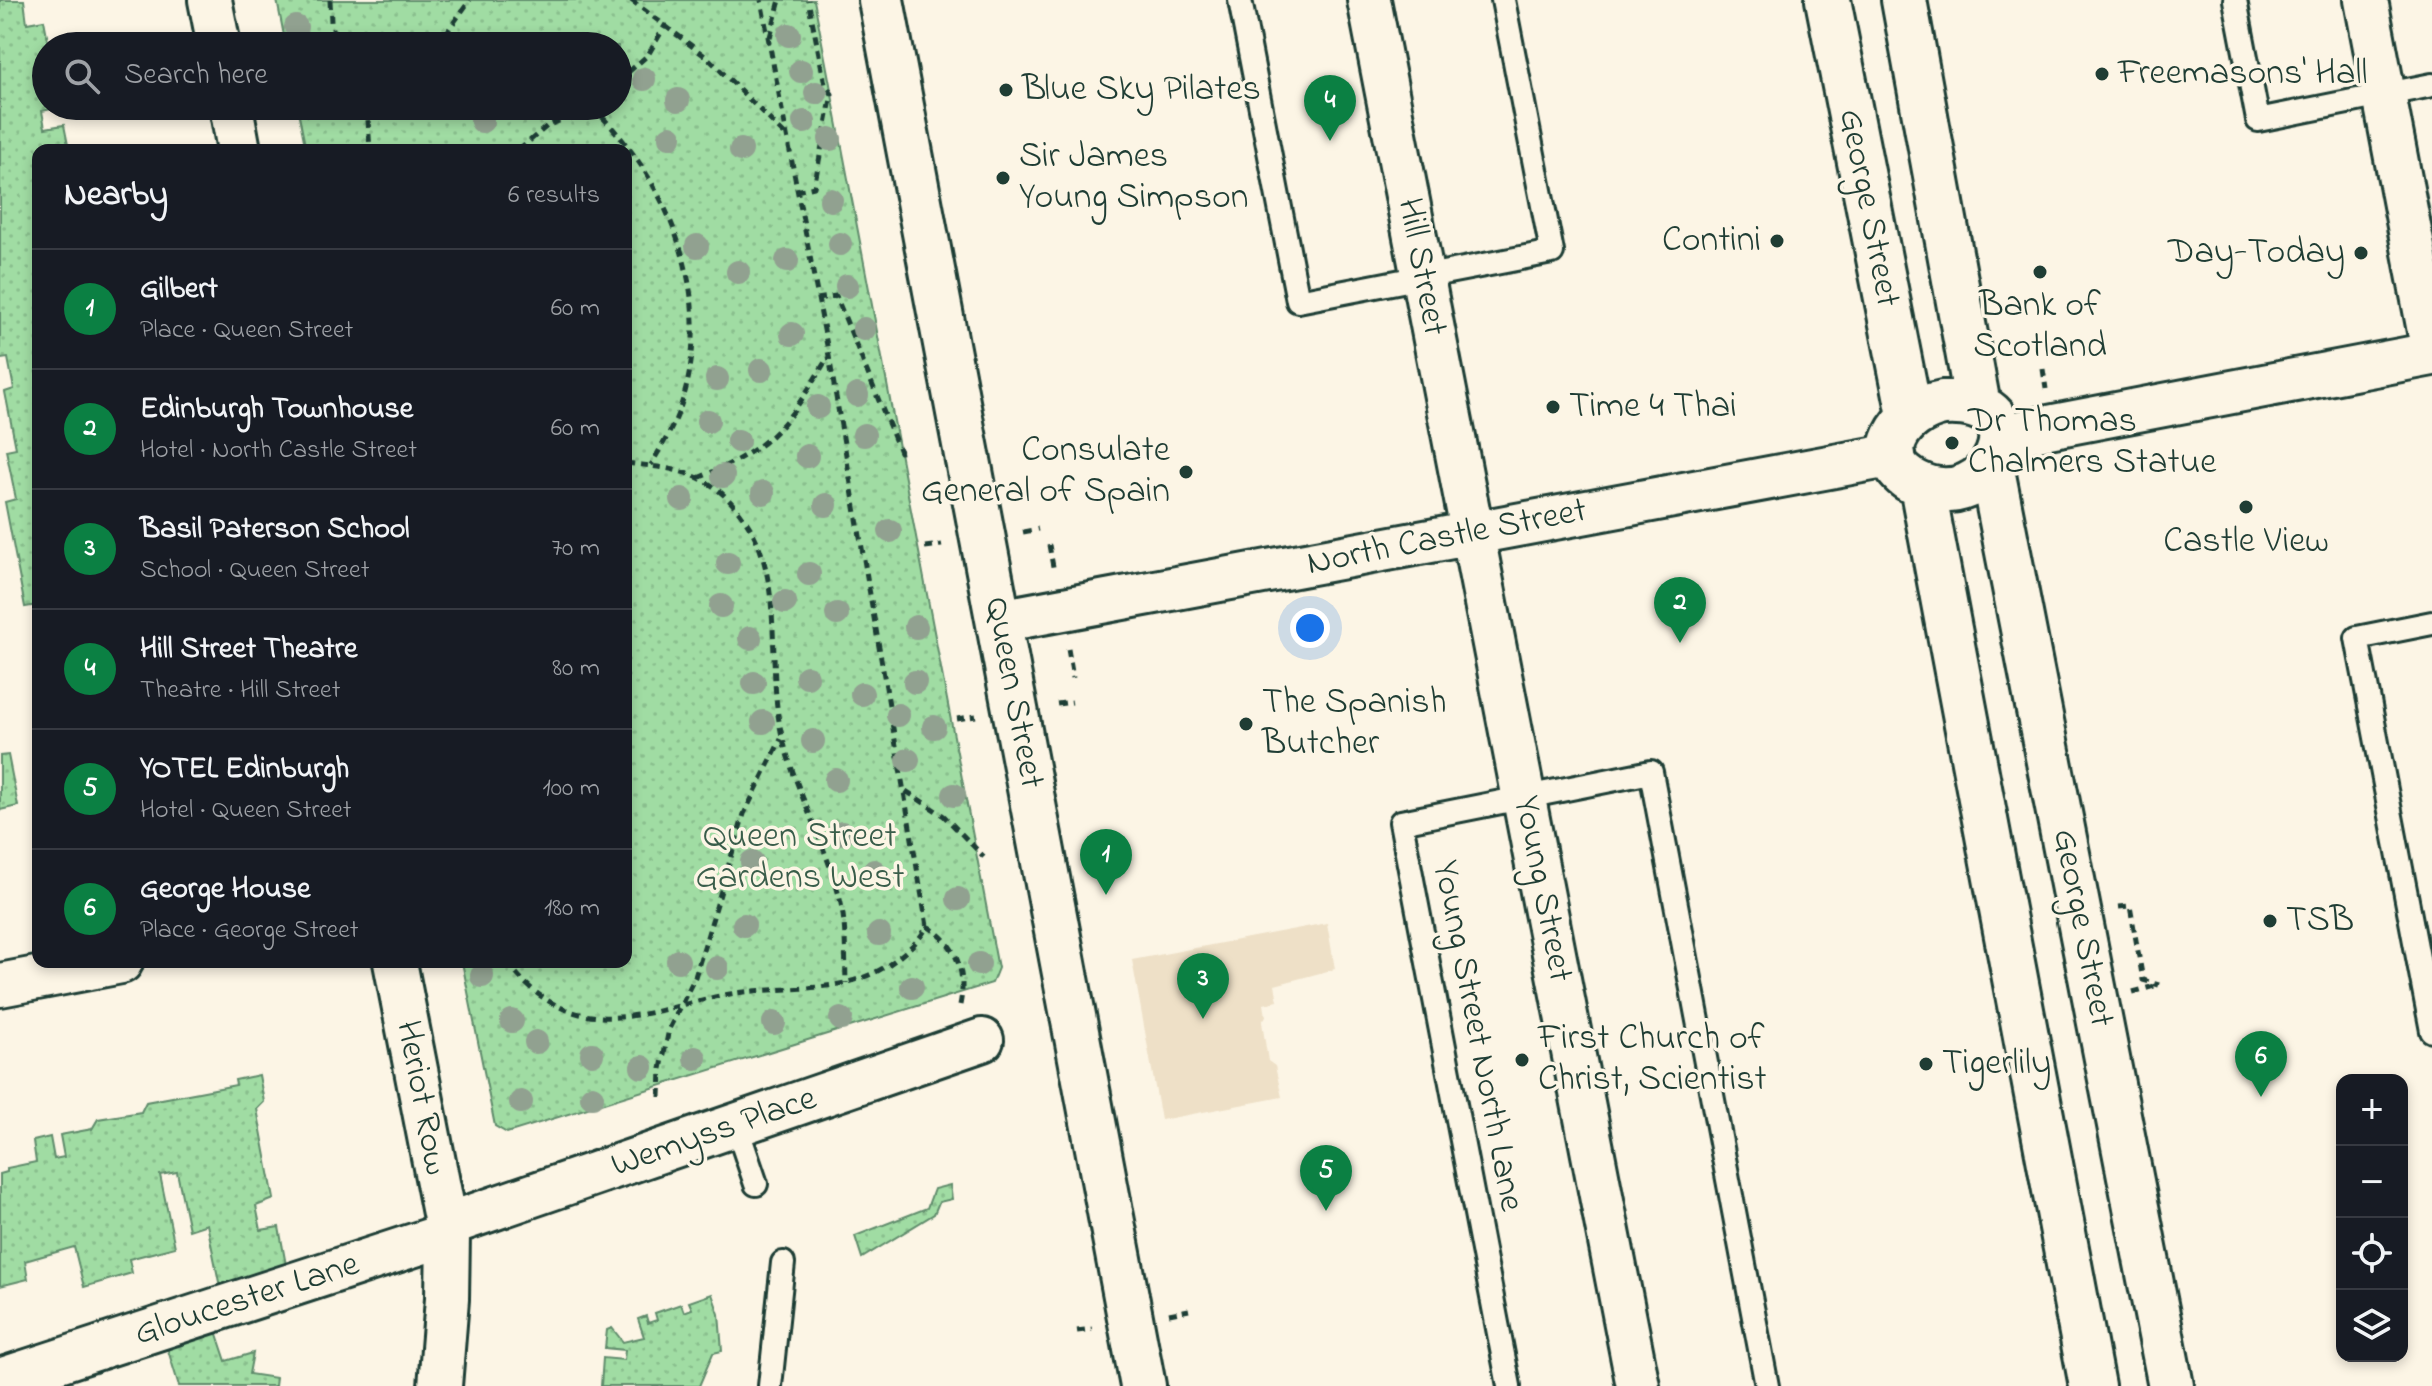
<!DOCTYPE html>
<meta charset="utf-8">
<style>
body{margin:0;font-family:"Indie Flower",sans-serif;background:#242831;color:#f1f3f6}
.controls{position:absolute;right:24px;bottom:24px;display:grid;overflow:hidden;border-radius:16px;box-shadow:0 4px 12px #0003}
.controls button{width:72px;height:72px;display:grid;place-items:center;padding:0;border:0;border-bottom:2px solid #363941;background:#171b24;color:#f1f3f6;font:40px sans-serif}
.you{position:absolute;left:1310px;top:628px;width:28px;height:28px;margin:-20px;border:6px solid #fff;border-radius:50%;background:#1a73e8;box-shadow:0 0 0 12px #1a73e833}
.badge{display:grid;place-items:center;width:52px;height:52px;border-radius:50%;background:#0b8043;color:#fff;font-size:26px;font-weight:700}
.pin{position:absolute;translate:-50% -66px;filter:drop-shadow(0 2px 4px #0008)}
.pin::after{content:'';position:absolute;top:42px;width:28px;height:24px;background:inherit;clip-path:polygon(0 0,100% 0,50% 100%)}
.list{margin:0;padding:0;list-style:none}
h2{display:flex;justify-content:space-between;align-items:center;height:104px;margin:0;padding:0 32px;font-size:34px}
h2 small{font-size:26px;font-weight:400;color:#9ea1a6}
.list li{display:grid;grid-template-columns:52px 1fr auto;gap:24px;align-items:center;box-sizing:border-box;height:120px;padding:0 32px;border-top:2px solid #363941}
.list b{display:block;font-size:30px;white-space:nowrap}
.list p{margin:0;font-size:26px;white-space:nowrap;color:#9ea1a6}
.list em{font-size:26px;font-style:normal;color:#9ea1a6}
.icon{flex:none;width:44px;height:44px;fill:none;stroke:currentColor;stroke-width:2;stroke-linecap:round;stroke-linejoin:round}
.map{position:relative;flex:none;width:2432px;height:1386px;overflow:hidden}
.search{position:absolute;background:#171b24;box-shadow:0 4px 12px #0003;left:32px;top:32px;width:600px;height:88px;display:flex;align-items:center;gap:20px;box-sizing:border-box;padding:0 28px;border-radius:44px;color:#9ea1a6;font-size:30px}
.panel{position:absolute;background:#171b24;box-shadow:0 4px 12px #0003;left:32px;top:144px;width:600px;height:824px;border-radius:16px}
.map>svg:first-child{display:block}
.built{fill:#eee0c7}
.green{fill:url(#green-dots);stroke:#608c6c;stroke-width:2}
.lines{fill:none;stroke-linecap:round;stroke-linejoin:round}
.lane-casing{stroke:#1f3d34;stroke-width:28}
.street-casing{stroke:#1f3d34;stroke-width:48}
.secondary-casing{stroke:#1f3d34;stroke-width:50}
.path{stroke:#1f3d34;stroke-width:5;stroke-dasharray:8 6;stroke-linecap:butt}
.lane{stroke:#fcf5e5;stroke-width:22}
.street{stroke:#fcf5e5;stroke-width:42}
.secondary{stroke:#fcf5e5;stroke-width:44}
.tree{fill:#91a190}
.poi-dot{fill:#1f3d34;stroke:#fcf5e5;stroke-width:3}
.labels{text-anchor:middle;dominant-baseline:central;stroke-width:7;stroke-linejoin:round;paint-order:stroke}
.poi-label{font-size:36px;fill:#1f3d34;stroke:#fcf5e5;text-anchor:start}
.street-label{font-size:36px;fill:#1f3d34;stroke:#fcf5e5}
.park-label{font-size:36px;fill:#395d4a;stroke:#fcf5e5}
</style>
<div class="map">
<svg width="2432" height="1386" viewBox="0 0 2432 1386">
<defs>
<pattern id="green-dots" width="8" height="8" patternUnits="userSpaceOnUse" patternTransform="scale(2)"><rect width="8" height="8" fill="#a0dca3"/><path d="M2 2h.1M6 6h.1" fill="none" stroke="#89be8d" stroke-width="1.8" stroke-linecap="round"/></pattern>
</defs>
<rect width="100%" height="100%" fill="#fcf5e5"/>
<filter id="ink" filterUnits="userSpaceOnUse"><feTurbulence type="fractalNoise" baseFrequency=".0125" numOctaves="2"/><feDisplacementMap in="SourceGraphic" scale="16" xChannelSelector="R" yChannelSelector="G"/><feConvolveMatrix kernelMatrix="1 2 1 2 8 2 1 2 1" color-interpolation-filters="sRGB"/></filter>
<g filter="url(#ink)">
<path class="built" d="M1327,923L1335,969L1275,985L1278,1001L1264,1004L1266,1016L1262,1022L1268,1061L1275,1066L1282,1097L1161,1120L1132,960Z"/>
<path class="green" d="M0,0H24L27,23L44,20L49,46H46V106L61,107L42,111L45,128L64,125L69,150H38V605L25,607L5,502L16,499L6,450L16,448L5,392L14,389L8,358L0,359Z
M277,0H814L998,968L992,983L507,1133L495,1126L462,962H626V150H306L297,106H618V46H286Z
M8,755L18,806L0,810V756Z
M259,1075L264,1102L257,1109L274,1199L256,1206L261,1230L279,1227L286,1265L220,1287L207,1224L189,1230L177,1172L160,1175L175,1247L129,1259L132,1273L84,1287L74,1247L25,1261L28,1279L0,1286V1174L7,1172V1168L36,1162L33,1141L50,1137L54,1159L64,1157L60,1135L92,1129L98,1119L141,1112L146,1102L236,1085L235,1080Z
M950,1185L952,1199L939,1202L934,1214L862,1258L855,1236L927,1208L934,1189Z
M712,1294L719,1314L722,1351L713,1353L699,1386H601L603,1358L624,1360L625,1350L605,1348L607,1330L612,1328L623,1342L644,1337L638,1319L646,1316L648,1323L657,1320L655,1313L681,1304L684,1312L692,1309L689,1302Z
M216,1331L226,1361L253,1353L249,1374L276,1378L275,1386H179L167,1347Z"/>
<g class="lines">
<g class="lane-casing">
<path id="lane" d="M1240,0L1298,301L1552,252L1503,0
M2235,0L2258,120L2432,85
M2432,623L2357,638L2432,1031
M736,1125L756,1184
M770,1386L783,1263
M1509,1386L1401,822L1651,772L1767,1386"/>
</g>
<g class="street-casing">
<path id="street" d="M210,0L219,46
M1369,0L1638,1386
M2366,0L2432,347
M231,106L239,150
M2001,436L2432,354
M999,621L1894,455
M395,962L448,1234L447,1299L440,1386
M0,985L121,962
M446,1225L982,1040
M0,1380L448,1234"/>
</g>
<g class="secondary-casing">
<path id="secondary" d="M881,0L1143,1386
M1828,0L1910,415
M1904,0L1978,406
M1943,403C2049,396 1992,521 1916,483C1868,459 1900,411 1943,403Z
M1992,470L2171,1386
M1922,486L2092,1386"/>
</g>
<path class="path" d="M330,0L331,22L338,46
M631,0L709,59L785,135
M770,37L780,0
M437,46L470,0
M618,81L648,55L666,24
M367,106L370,150
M592,107C672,182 720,308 677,416C670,433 660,449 651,465
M519,150L547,126L592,107
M796,191L814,187L832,94L825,84L808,0
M817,299L836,296L900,452L907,451
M2043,369L2046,389
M626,463C677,469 710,471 743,517C781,568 770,646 777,707C784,771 821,830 838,892C847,921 845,954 846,983
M698,478C774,447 787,425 828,357
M1023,532L1038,529
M1049,545L1054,572
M925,547L942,545
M1068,649L1073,678
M1057,704L1072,702
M957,719L976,716
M906,791L944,816L984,857
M2119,907L2130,906L2143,980L2159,985
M927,926C956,943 967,972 960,1005
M508,962C524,987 551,1007 580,1014C631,1026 681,1002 730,994C788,984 849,998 899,957C910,948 921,939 927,926L829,356L761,0
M2133,992L2158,985
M660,1097L661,1069L669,1029L695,977L744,814L781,739
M1169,1314L1189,1310
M1077,1331L1092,1329"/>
<use href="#lane" class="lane"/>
<use href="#street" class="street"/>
<use href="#secondary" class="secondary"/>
</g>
<g class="tree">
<circle cx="296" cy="27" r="12"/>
<circle cx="789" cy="35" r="12"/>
<circle cx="801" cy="71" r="12"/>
<circle cx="644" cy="79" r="12"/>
<circle cx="816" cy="93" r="12"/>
<circle cx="678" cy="100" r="12"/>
<circle cx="482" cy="121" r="12"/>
<circle cx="804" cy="122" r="12"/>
<circle cx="670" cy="137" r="12"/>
<circle cx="830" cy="139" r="12"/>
<circle cx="741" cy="150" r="12"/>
<circle cx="831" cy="200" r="12"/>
<circle cx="840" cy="244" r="12"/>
<circle cx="697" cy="246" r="12"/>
<circle cx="787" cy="261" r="12"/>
<circle cx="738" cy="272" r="12"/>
<circle cx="847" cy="286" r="12"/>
<circle cx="864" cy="329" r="12"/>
<circle cx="792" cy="334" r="12"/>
<circle cx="761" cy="370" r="12"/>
<circle cx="717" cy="379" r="12"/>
<circle cx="857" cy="395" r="12"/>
<circle cx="818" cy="407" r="12"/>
<circle cx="708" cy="421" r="12"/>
<circle cx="864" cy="435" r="12"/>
<circle cx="738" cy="441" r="12"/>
<circle cx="807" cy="456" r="12"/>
<circle cx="723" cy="476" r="12"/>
<circle cx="763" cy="493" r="12"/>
<circle cx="682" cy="499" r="12"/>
<circle cx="826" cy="505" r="12"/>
<circle cx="890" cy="531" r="12"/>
<circle cx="728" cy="563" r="12"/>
<circle cx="809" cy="574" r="12"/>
<circle cx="785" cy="602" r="12"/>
<circle cx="721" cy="606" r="12"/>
<circle cx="837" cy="614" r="12"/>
<circle cx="916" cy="627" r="12"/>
<circle cx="750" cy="638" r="12"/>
<circle cx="807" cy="677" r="12"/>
<circle cx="915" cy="682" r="12"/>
<circle cx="754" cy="683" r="12"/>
<circle cx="862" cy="694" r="12"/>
<circle cx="898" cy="715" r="12"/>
<circle cx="763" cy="722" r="12"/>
<circle cx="934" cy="727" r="12"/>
<circle cx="813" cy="741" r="12"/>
<circle cx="908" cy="760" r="12"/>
<circle cx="836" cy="780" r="12"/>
<circle cx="954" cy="795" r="12"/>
<circle cx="842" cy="833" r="12"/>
<circle cx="752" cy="862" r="12"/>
<circle cx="874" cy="871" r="12"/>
<circle cx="958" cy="899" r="12"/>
<circle cx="744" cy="925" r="12"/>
<circle cx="879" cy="934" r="12"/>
<circle cx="678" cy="961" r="12"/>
<circle cx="979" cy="964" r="12"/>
<circle cx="717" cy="968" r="12"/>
<circle cx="482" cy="976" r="12"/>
<circle cx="912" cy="987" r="12"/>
<circle cx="841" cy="1019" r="12"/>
<circle cx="512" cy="1021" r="12"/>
<circle cx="774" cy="1023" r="12"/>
<circle cx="536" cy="1042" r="12"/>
<circle cx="592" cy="1054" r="12"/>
<circle cx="695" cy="1058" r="12"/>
<circle cx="642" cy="1067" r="12"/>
<circle cx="592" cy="1097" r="12"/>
<circle cx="521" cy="1102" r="12"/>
</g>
</g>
<g class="poi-dot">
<circle cx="2102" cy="74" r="8"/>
<circle cx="1006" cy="90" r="8"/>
<circle cx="1003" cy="178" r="8"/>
<circle cx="1777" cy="241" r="8"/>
<circle cx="2361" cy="253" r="8"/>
<circle cx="2040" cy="272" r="8"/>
<circle cx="1553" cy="407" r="8"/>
<circle cx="1952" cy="443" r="8"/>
<circle cx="1186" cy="472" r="8"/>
<circle cx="2246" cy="507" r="8"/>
<circle cx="1246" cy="724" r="8"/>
<circle cx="2270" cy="921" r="8"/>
<circle cx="1522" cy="1060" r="8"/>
<circle cx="1926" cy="1064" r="8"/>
</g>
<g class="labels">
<g class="poi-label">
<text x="2118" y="74">Freemasons' Hall</text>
<text x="1022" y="90">Blue Sky Pilates</text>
<text x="1019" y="157">Sir James<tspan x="1019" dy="41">Young Simpson</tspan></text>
<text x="1761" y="241" text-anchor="end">Contini</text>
<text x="2345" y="253" text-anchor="end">Day-Today</text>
<text x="2040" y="306" text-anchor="middle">Bank of<tspan x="2040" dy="41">Scotland</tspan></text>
<text x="1569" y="407">Time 4 Thai</text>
<text x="1968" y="422">Dr Thomas<tspan x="1968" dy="41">Chalmers Statue</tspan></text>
<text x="1170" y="451" text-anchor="end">Consulate<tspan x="1170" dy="41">General of Spain</tspan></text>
<text x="2246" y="542" text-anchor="middle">Castle View</text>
<text x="1262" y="703">The Spanish<tspan x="1262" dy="41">Butcher</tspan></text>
<text x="2286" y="921">TSB</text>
<text x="1538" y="1039">First Church of<tspan x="1538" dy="41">Christ, Scientist</tspan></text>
<text x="1942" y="1064">Tigerlily</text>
</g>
<g class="street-label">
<text transform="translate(1868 208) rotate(79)">George Street</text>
<text transform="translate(1421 267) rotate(79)">Hill Street</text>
<text transform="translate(1447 538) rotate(-11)">North Castle Street</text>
<text transform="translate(1013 693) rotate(79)">Queen Street</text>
<text transform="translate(1542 889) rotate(79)">Young Street</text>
<text transform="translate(2082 928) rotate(79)">George Street</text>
<text transform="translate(1477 1036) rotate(79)">Young Street North Lane</text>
<text transform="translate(421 1098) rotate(79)">Heriot Row</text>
<text transform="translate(714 1133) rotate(-19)">Wemyss Place</text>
<text transform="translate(247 1300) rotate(-18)">Gloucester Lane</text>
</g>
<g class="park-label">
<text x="800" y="837">Queen Street<tspan x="800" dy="41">Gardens West</tspan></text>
</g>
</g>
</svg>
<div class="controls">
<button>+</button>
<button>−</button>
<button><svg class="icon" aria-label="locate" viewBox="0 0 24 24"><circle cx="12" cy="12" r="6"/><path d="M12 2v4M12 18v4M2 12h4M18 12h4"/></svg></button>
<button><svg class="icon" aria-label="layers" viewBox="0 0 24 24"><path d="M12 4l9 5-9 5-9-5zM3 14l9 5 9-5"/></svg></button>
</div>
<div class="you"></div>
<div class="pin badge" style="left:1106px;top:895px">1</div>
<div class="pin badge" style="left:1680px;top:643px">2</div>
<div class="pin badge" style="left:1203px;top:1019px">3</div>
<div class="pin badge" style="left:1330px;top:141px">4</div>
<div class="pin badge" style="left:1326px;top:1211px">5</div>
<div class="pin badge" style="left:2261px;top:1097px">6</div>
<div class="search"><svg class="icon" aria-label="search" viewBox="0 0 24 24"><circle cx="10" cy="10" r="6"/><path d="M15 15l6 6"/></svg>Search here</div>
<section class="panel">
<h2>Nearby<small>6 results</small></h2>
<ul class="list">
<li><span class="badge">1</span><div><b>Gilbert</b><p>Place · Queen Street</p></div><em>60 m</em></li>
<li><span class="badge">2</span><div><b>Edinburgh Townhouse</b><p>Hotel · North Castle Street</p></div><em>60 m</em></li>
<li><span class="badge">3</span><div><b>Basil Paterson School</b><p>School · Queen Street</p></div><em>70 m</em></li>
<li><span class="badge">4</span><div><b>Hill Street Theatre</b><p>Theatre · Hill Street</p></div><em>80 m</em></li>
<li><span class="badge">5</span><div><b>YOTEL Edinburgh</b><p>Hotel · Queen Street</p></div><em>100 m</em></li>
<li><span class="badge">6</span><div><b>George House</b><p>Place · George Street</p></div><em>180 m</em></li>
</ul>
</section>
</div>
